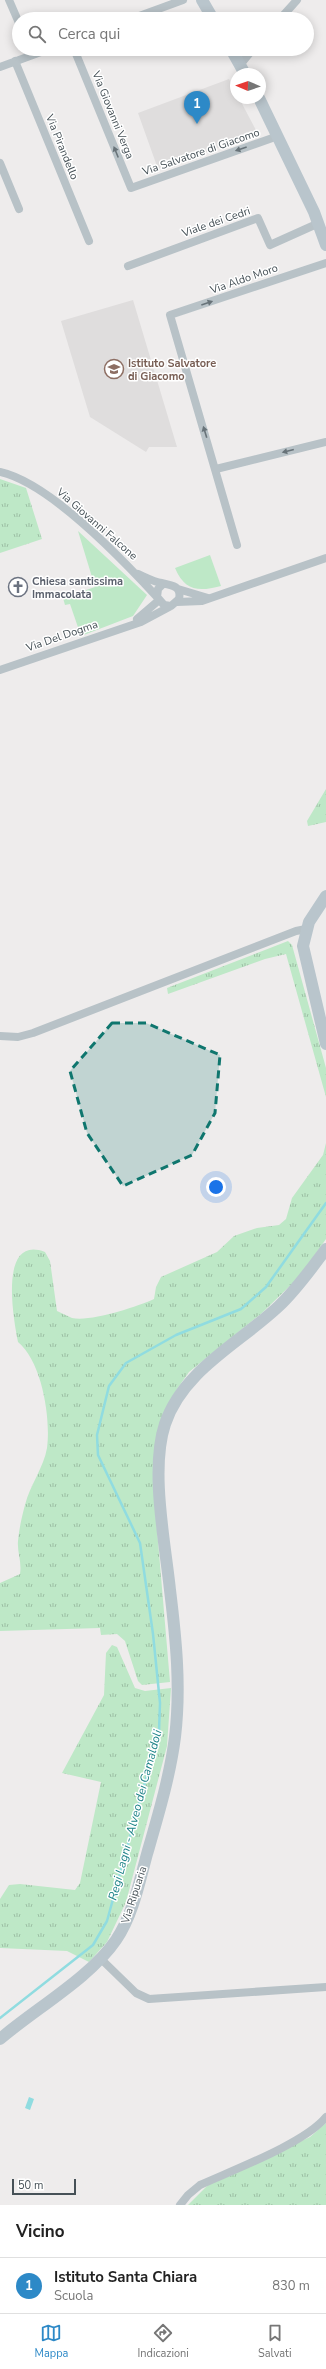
<!DOCTYPE html>
<html lang="it">
<style>
body{margin:0;font-family:"Nunito Sans",sans-serif;background:#f6f6f6;color:#222}
.compass{position:absolute;left:230px;top:68px;width:36px;height:36px;border-radius:50%;background:#fff;box-shadow:0 2px 10px #0003;rotate:272deg}
.scale{position:absolute;left:12px;bottom:10px;width:64px;box-sizing:border-box;padding-left:4px;border:2px solid #465157;border-top:0;font-size:11px;line-height:14px;white-space:nowrap;color:#465157;-webkit-text-stroke:3px #fff;paint-order:stroke}
.you{position:absolute;left:216px;top:1187px;width:14px;height:14px;margin:-10px;border:3px solid #fff;border-radius:50%;background:#1a73e8;box-shadow:0 0 0 6px #1a73e833}
.badge{display:grid;place-items:center;width:26px;height:26px;border-radius:50%;background:#2d89c7;color:#fff;font-size:13px;font-weight:700}
.pin{position:absolute;translate:-50% -33px;filter:drop-shadow(0 1px 2px #0008)}
.pin::after{content:'';position:absolute;top:21px;width:14px;height:12px;background:inherit;clip-path:polygon(0 0,100% 0,50% 100%)}
.list{margin:0;padding:0;list-style:none}
h2{display:flex;justify-content:space-between;align-items:center;height:52px;margin:0;padding:0 16px;font-size:17px}
h2 small{font-size:13px;font-weight:400;color:#767676}
.list li{display:grid;grid-template-columns:26px 1fr auto;gap:12px;align-items:center;box-sizing:border-box;height:56px;padding:0 16px;border-top:1px solid #e0e0e0}
.list b{display:block;font-size:15px;white-space:nowrap}
.list p{margin:0;font-size:13px;white-space:nowrap;color:#767676}
.list em{font-size:13px;font-style:normal;color:#767676}
.icon{flex:none;width:22px;height:22px;fill:none;stroke:currentColor;stroke-width:2;stroke-linecap:round;stroke-linejoin:round}
.map{position:relative;flex:none;width:326px;height:2205px;overflow:hidden}
.search{position:absolute;background:#fff;box-shadow:0 2px 10px #0003;left:12px;right:12px;top:12px;height:44px;display:flex;align-items:center;gap:10px;box-sizing:border-box;padding:0 14px;border-radius:22px;color:#767676;font-size:15px}
.sheet{height:108px;background:#fff}
nav{display:flex;justify-content:space-around;align-items:center;box-sizing:border-box;height:56px;border-top:1px solid #e0e0e0;background:#fff;font-size:11px;color:#767676}
nav a{display:grid;justify-items:center;gap:2px}
nav .on{color:#2d89c7}
.map>svg:first-child{display:block}
.education{fill:#dfdddd}
.grass{fill:url(#grass-tufts)}
.park{fill:#bee8c7}
.water{fill:#90dce0}
.lines{fill:none;stroke-linecap:round;stroke-linejoin:round}
.stream{stroke:#90dce0;stroke-width:2.5}
.street{stroke:#b8c2c7;stroke-width:8}
.secondary{stroke:#b9c5cc;stroke-width:12}
.oneway{fill:#687379}
.marked{fill:#0f766e;fill-opacity:0.2;stroke:#0f766e;stroke-width:3;stroke-dasharray:8 5;stroke-linejoin:round}
.labels{text-anchor:middle;dominant-baseline:central;stroke-width:3;stroke-linejoin:round;paint-order:stroke}
.street-label{font-size:11px;fill:#465157;stroke:#fff}
.education-label{font-size:11px;font-weight:bold;fill:#785e54;stroke:#fff;text-anchor:start}
.worship-label{font-size:11px;font-weight:bold;fill:#5b616d;stroke:#fff;text-anchor:start}
.water-label{font-size:12px;font-style:italic;fill:#1b8287;stroke:#fff}
</style>
<div class="map">
<svg width="326" height="2205" viewBox="0 0 326 2205">
<defs>
<pattern id="grass-tufts" width="24" height="20" patternUnits="userSpaceOnUse"><rect width="24" height="20" fill="#bee8c7"/><path d="M3 7l-1-3M5 7V3M7 7l1-3M15 17l-1-3M17 17v-4M19 17l1-3" fill="none" stroke="#9cbea4"/></pattern>
</defs>
<rect width="100%" height="100%" fill="#eeecec"/>
<path class="education" d="M229,79L236,93V98H239L258,134L158,169L138,113Z
M133,300L177,447H149L146,452L90,417L61,321Z"/>
<path class="grass" d="M0,479L26,488L42,539L0,553Z
M326,789V822L308,826L307,821Z
M288,941L292,945L326,1068V1097L286,954L265,959L168,994L167,988Z
M326,1143V1239L300,1276L262,1313L189,1372L177,1389L161,1419L155,1506L170,1682L142,1685L138,1681L125,1641L117,1634L101,1635L100,1628L0,1631V1583L20,1574C22,1562 17,1552 18,1541C19,1529 22,1516 25,1505C30,1485 44,1467 47,1448C51,1418 42,1362 18,1342C12,1312 0,1235 45,1252L50,1261L57,1311C62,1313 67,1316 72,1318C91,1322 136,1307 154,1299L156,1287L161,1277L217,1252L234,1236L257,1228L279,1225L286,1219L292,1198L323,1155Z
M112,1645L117,1647L135,1688L145,1691L171,1688L167,1746L126,1902L107,1942L89,1962L67,1951L0,1948V1899L9,1885L20,1884L75,1890L80,1883L101,1782L62,1773L104,1695L106,1653Z
M326,2123V2205H188L208,2185L310,2137Z"/>
<path class="park" d="M78,531L147,595L133,616L81,636L70,604L65,605L63,598L95,587Z
M210,555L221,586C198,592 185,591 175,568Z"/>
<path class="water" d="M29,2097L34,2099L30,2110L25,2108Z"/>
<g class="lines">
<path class="stream" d="M0,2018L93,1945L107,1921L159,1731L160,1703L153,1634L140,1543L98,1455L97,1435L109,1386L126,1363L176,1335L241,1309L266,1287L326,1203"/>
<path class="street" d="M9,0L19,23
M131,19L183,0
M280,19L297,0
M74,49L131,188L278,136
M15,61L89,241
M240,65L253,49
M0,67L49,49
M0,163L19,209
M128,266L258,218L270,245L319,223
M216,469L326,442
M0,472C50,483 122,559 157,597
M237,545L170,315L326,263
M138,574C145,577 154,582 162,583C171,586 182,585 179,599L171,606L164,605L157,597L158,589L163,584
M178,589L208,598
M177,602L202,601L326,558
M137,619L158,601
M0,670L141,622L171,606
M0,1036L18,1037L33,1033L296,931L306,929
M101,1959L136,1993L149,1999L326,1987
M180,2205L188,2195L200,2185C233,2170 305,2143 326,2117"/>
<path class="secondary" d="M202,0L213,19
M231,49L245,74
M259,98L314,212L326,245
M326,896L309,922L303,946L326,1044
M0,2039C35,2009 91,1977 116,1940C133,1915 139,1883 147,1854C158,1816 170,1776 175,1737C181,1687 176,1639 170,1590C165,1542 150,1469 165,1424C183,1370 240,1343 279,1306C297,1289 311,1269 326,1249"/>
</g>
<defs><path id="oneway-solid" d="M-6-.8H1V-3.2L6.5 0L1 3.2V.8H-6Z"/></defs>
<g class="oneway">
<use href="#oneway-solid" transform="translate(241 149) rotate(161)"/>
<use href="#oneway-solid" transform="translate(116 152) rotate(-112)"/>
<use href="#oneway-solid" transform="translate(207 303) rotate(-19)"/>
<use href="#oneway-solid" transform="translate(205 432) rotate(-107)"/>
<use href="#oneway-solid" transform="translate(288 451) rotate(166)"/>
</g>
<path class="marked" d="M112,1023H146L220,1055L215,1113L192,1155L123,1186L87,1133L70,1071Z"/>
<defs>
<g id="school-ring" transform="scale(1)"><circle r="9.5" fill="#fff" stroke="#8d6e63" stroke-width="1.5"/><path d="M0-5L7-2L0 1L-7-2ZM-4 1L0 2.5L4 1V4Q0 6-4 4Z" fill="#8d6e63"/></g>
<g id="church-ring" transform="scale(1)"><circle r="9.5" fill="#fff" stroke="#6b7280" stroke-width="1.5"/><path d="M-1.2-6h2.4v3.5h3.3v2.4h-3.3V6h-2.4V-.1h-3.3v-2.4h3.3Z" fill="#6b7280"/></g>
</defs>
<g fill-rule="evenodd">
<use href="#school-ring" x="114" y="369"/>
<use href="#church-ring" x="18" y="587"/>
</g>
<g class="labels">
<g class="street-label">
<text transform="translate(113 115) rotate(68)">Via Giovanni Verga</text>
<text transform="translate(62 147) rotate(68)">Via Pirandello</text>
<text transform="translate(201 152) rotate(-19)">Via Salvatore di Giacomo</text>
<text transform="translate(216 222) rotate(-19)">Viale dei Cedri</text>
<text transform="translate(244 279) rotate(-19)">Via Aldo Moro</text>
<text transform="translate(97 524) rotate(41)">Via Giovanni Falcone</text>
<text transform="translate(62 636) rotate(-19)">Via Del Dogma</text>
<text transform="translate(134 1895) rotate(-72)">Via Ripuaria</text>
</g>
<g class="education-label">
<text x="128" y="363">Istituto Salvatore<tspan x="128" dy="13">di Giacomo</tspan></text>
</g>
<g class="worship-label">
<text x="32" y="581">Chiesa santissima<tspan x="32" dy="13">Immacolata</tspan></text>
</g>
<g class="water-label">
<text transform="translate(135 1815) rotate(-75)">Regi Lagni - Alveo dei Camaldoli</text>
</g>
</g>
</svg>
<svg class="compass" viewBox="-18 -18 36 36"><path d="M0-13l5 13h-10z" fill="#e53935"/><path d="M0 13l5-13h-10z" fill="#767676"/></svg>
<div class="scale">50 m</div>
<div class="you"></div>
<div class="pin badge" style="left:197px;top:124px">1</div>
<div class="search"><svg class="icon" aria-label="search" viewBox="0 0 24 24"><circle cx="10" cy="10" r="6"/><path d="M15 15l6 6"/></svg>Cerca qui</div>
</div>
<section class="sheet">
<h2>Vicino<small></small></h2>
<ul class="list">
<li><span class="badge">1</span><div><b>Istituto Santa Chiara</b><p>Scuola</p></div><em>830 m</em></li>
</ul>
</section>
<nav>
<a class="on"><svg class="icon" aria-label="map" viewBox="0 0 24 24"><path d="M3 6l6-2 6 2 6-2v14l-6 2-6-2-6 2zM9 4v14M15 6v14"/></svg>Mappa</a>
<a><svg class="icon" aria-label="directions" viewBox="0 0 24 24"><path d="M12 3l9 9-9 9-9-9zM9 14v-3h6M13 9l2 2-2 2"/></svg>Indicazioni</a>
<a><svg class="icon" aria-label="saved" viewBox="0 0 24 24"><path d="M7 4h10v16l-5-4-5 4z"/></svg>Salvati</a>
</nav>
